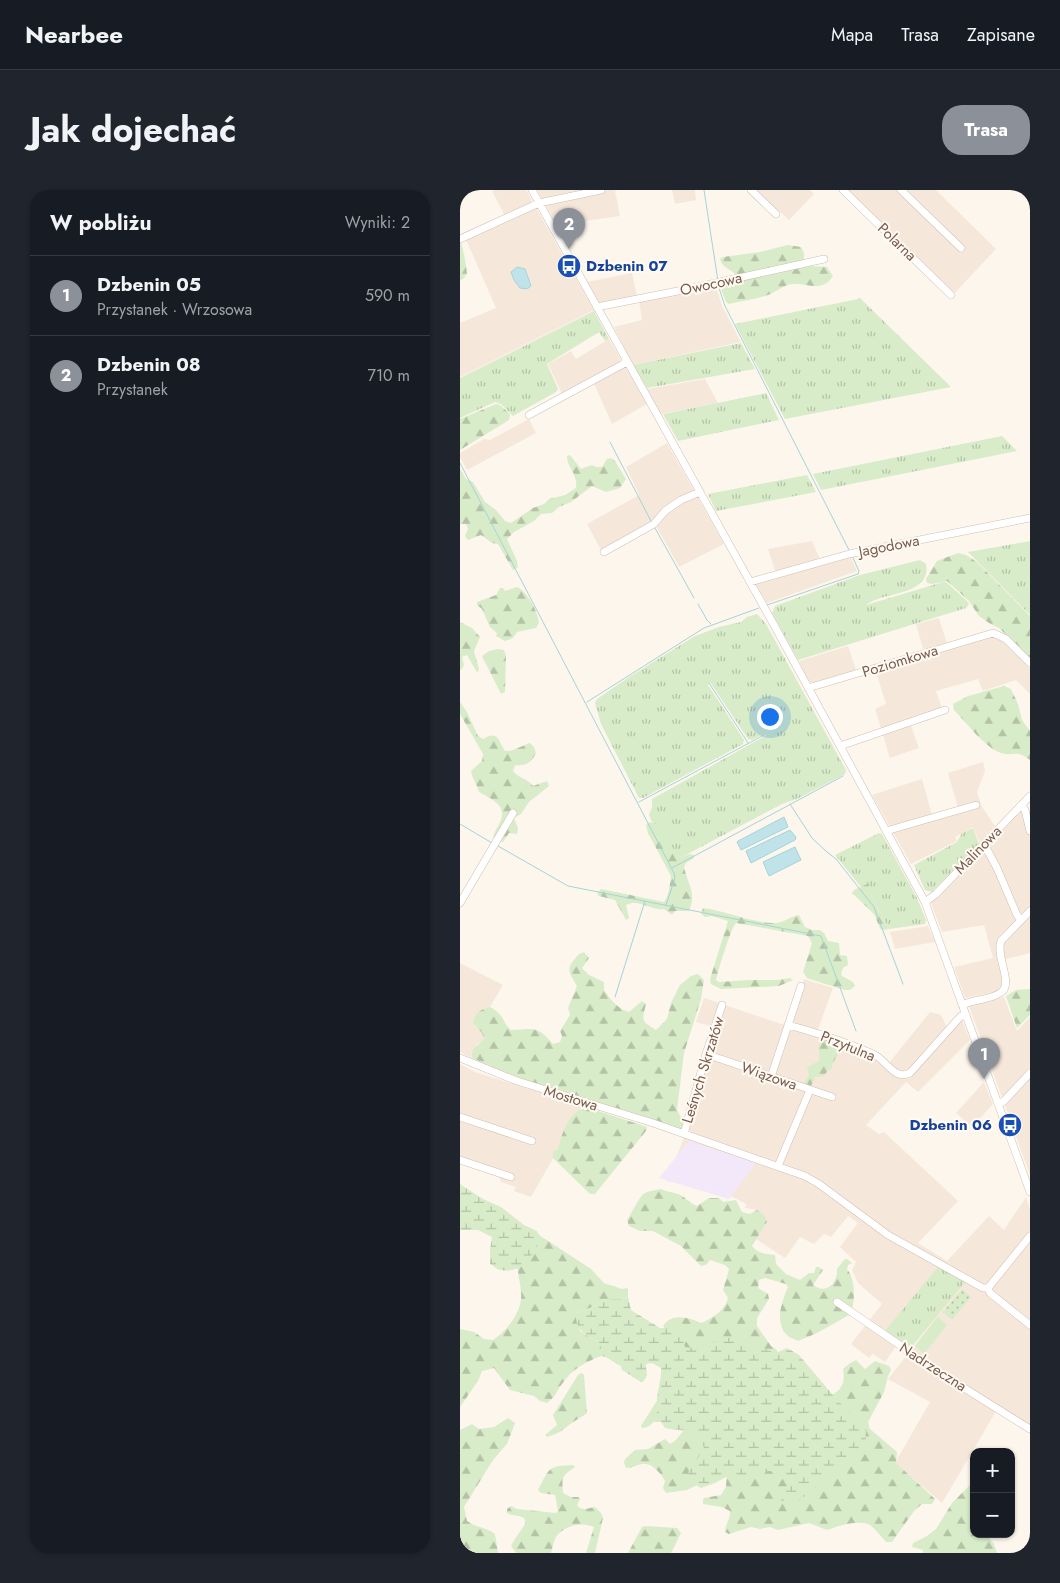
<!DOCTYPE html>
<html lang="pl">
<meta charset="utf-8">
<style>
body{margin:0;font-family:Jost,sans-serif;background:#20242c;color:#f1f3f6}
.controls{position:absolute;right:15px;bottom:15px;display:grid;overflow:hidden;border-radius:10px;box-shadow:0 1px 4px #0004}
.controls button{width:45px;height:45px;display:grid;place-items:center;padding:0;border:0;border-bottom:1px solid #363941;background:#171b24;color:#f1f3f6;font:25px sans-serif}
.you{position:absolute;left:309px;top:526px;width:18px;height:18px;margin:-12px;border:4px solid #fff;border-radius:50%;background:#1a73e8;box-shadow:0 0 0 8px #1a73e833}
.badge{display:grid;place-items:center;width:32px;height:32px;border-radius:50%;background:#8c9099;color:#fff;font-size:16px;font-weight:700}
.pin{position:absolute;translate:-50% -41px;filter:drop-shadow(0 1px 2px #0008)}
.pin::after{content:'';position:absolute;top:26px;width:18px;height:15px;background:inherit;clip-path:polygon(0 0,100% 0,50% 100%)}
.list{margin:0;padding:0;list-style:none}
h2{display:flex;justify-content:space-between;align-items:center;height:65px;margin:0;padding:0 20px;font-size:21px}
h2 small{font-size:16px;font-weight:400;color:#9ea1a6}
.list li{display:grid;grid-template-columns:32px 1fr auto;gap:15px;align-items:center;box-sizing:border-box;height:80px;padding:0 20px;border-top:1px solid #363941}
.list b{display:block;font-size:19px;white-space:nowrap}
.list p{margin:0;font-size:16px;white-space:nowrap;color:#9ea1a6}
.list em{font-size:16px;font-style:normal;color:#9ea1a6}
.map{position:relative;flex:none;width:570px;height:1363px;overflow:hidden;border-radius:20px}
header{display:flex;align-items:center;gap:30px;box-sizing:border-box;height:70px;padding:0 25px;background:#171b24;border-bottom:1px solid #363941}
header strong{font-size:24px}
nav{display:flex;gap:28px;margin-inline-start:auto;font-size:18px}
.intro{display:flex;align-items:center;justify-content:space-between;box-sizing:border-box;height:120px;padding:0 30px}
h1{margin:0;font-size:35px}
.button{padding:12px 22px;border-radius:20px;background:#8c9099;color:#fff;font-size:18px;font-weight:700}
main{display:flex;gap:30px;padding:0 30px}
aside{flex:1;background:#171b24;border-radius:20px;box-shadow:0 1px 4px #0004}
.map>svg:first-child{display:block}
.residential{fill:#f5e8da}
.education{fill:#f3e8fa}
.grass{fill:url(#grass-tufts)}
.forest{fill:url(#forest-firs)}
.wetland{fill:url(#wetland-marsh)}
.park{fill:url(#park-dots)}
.pitch{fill:#d8ecc9}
.water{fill:#bfe3e8;stroke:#a5d3da}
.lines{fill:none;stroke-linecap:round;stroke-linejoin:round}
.stream{stroke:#a5d3da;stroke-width:1}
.minor-casing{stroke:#d1beb0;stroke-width:8}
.minor{stroke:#fff;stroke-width:7}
.labels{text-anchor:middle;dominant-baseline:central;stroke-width:4;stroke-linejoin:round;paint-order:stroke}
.street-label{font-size:15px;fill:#7a5c4d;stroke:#fffaf3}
.transit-label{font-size:15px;font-weight:bold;fill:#164399;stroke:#fffaf3;text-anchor:start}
</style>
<header>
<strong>Nearbee</strong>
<nav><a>Mapa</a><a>Trasa</a><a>Zapisane</a></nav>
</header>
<div class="intro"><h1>Jak dojechać</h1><a class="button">Trasa</a></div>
<main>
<aside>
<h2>W pobliżu<small>Wyniki: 2</small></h2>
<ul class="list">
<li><span class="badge">1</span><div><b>Dzbenin 05</b><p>Przystanek · Wrzosowa</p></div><em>590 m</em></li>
<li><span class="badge">2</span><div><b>Dzbenin 08</b><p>Przystanek</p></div><em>710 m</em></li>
</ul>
</aside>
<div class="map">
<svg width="570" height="1363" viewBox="0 0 570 1363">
<defs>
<pattern id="grass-tufts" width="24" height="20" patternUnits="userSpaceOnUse" patternTransform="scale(1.25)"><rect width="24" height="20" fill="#d8ecc9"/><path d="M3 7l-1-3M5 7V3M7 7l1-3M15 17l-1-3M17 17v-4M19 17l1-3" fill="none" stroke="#b4c2a5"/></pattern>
<pattern id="forest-firs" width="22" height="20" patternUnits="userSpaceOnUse" patternTransform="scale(1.25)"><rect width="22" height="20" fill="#d8ecc9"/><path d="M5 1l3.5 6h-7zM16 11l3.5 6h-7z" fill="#b4c2a5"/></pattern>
<pattern id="wetland-marsh" width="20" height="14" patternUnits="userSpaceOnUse" patternTransform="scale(1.25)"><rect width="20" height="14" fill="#d8ecc9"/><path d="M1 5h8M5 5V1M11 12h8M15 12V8" fill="none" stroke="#b4c2a5"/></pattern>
<pattern id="park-dots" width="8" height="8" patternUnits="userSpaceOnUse" patternTransform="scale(1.25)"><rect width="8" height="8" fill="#d8ecc9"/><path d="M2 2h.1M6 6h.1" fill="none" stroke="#b4c2a5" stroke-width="1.8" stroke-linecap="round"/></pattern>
</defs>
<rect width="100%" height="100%" fill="#fdf6ec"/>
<path class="residential" d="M35,0H66L134,120L0,187V133L36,118L4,45L45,26L32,1Z
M77,0H158L155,1L160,26L97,35Z
M212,0H235L236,10L215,14Z
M296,0H350L354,4L329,30Z
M379,0H476L536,59L490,108Z
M172,83L177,106L139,114L127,92Z
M256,96L262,116L281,152L173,175L154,137L182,130L179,111Z
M149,149L187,214L152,234L132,189L102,204L88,174L111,161L116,169Z
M245,189L258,213L200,224L187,199Z
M69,229L76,243L7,280L0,267V263L24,249L30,250Z
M207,253L264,354L219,377L193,330L141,360L127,334L179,305L166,277Z
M352,351L362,374L390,366L397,381L307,413L295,393L317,386L308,359Z
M479,428L489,460L532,446L538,447L570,478V504L556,490L523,501L518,489L476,501L482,518L449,530L459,558L430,568L415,519L426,514L416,482L465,466L456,434Z
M388,456L396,480L353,493L348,491L339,471Z
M523,572L525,581L517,602L522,617L540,643L560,621L564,625L570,647V763L538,771L543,794L540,801L505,808L494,777L533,768L524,735L482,742L471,713L523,661L513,637L495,647L497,651L451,674L412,605L462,589L472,625L498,618L488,583Z
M468,736L475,752L435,759L430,742Z
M0,773L43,795L30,817L23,819L13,833L22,843L24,848L22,852L17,854L12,862V868L0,862Z
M344,789L373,798L356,845L407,863L425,878L470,822L481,825L490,843L502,830L510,850L458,902L446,892L406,935L419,944L424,942L498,1011L458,1053L487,1071L529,1026L544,1040L566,1007L570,1019V1132L567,1136L570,1139V1244L538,1218L482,1313L435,1273L470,1212L428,1189L504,1092L439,1152L425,1172L413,1164L409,1168L391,1154L422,1114L398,1093L392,1080L396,1072L380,1057L398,1033L388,1026L371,1047L364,1044L354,1054L340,1047L325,1068L296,1049L307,1032L297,1020L285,1018L286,1014L263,1002L207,991L227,940L257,838L236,832L244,808L321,834L331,833Z
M544,807L557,841L570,827V985L509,816Z
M0,874L15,882L123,916L71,1007L54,1001L56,997L41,992L39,987L0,974Z
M524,892L533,914L512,937L496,923Z"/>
<path class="education" d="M229,951L296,973L269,1009L199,988Z"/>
<path class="grass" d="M400,108L491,197L325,229L275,134L398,109Z
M134,121L149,149L145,151L139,142L87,174L98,199L96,202L53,226L41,214L35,212L0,228V188Z
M281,153L295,179L187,198L173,175Z
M306,203L319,230L218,251L203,224Z
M542,246L557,261L361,300L353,284Z
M347,285L356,302L256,321L248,304Z
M570,351V425L508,362Z
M460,370L466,374C472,406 424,401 406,415L483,392H486L507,411L509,414L506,418L338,470L312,423L315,416L400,385Z
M297,424L306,434L386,580L385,584L337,609L322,614L220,668L217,667L192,632L189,625L192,617V609L305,546L306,545L304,544L292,550L288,549L250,492L248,495L284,550L283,554L183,608H179L141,534L135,513L137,509L169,487L235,446L259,437L281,432L287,427Z
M513,638L519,654L472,702L465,700L454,675L497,652L502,643Z
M419,643L422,644L457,708L466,730L465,734L429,739L411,705L407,694L401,697L375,665Z
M478,1077L505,1092L450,1159L424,1142Z"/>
<path class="forest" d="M0,49C3,60 6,72 7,84L3,89L0,90Z
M328,55L341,57L344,63V71L349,76L367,77L373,86C362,103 348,93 333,94C325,94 316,102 308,105C296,109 282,111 269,114L266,112L261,99L265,95L276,91L278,87C273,80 262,78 260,69L263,67L300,62Z
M36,214L40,215L50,224L49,230L0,260V229Z
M110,265L121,279L132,275L136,277H142L147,269L151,268L155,271L166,289L160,298L146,302L132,296L111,312L99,317L92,323L81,324L74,331L54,342L47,349L57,371L58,377L53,380L38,354L32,353L21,345L8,350L5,346L8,339L6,334H0V279L6,289L13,292L25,312L36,320L45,331L51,333L73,318L84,314L89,309L105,305L116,298C118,284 107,278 107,266Z
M498,363L506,365L517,372L570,426V468L539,438L529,433L519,426L509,411L487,391L472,394L467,393L466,389L477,371Z
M57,397C68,402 78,422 79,433L76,438L57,442L53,448L45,451L36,446L37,443L30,437L22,419L17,415V412L36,405L40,398H43L45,401Z
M0,432L12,438L20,447L14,461L19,479L18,482L16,481L7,465L2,467L4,475L2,479L0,480Z
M38,459L44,460L46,466L45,502L41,504L22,466L29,461Z
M544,496L551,499L558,514L562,530L570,541V570C555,559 555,567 541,563C525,558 506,532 494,520L493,514L508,506Z
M0,512L7,522L18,546L23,549C38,540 38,550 45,561C53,562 62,555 70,553L74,557L76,563C71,573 66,576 55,575L53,581C58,588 67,588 73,596L87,591L89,596L69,612L61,624L54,628L58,638L57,644L49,643L43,652L33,647C34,642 38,637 40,632C48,615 31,609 19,602C17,594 12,589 11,581L22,571L23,564L0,524Z
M189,632L202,635L217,667L220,668L229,664L234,665V668L226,673L224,677C228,695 237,703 229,721H215L212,725L204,719C191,721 179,708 166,715L169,728L166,730L155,710L139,706L137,704L141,699L204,712C209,706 210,694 211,686L188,643L186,635Z
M407,694L409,696L411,705L429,739L422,740L420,738L414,724L392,703L394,700Z
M243,718C267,721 289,732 313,733C323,734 330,726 339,725L345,737L352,740H360L364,743L368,751L379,753L380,765L387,766L388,775L383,778L381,783L382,786L393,792L395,796L390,800H384L347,788L343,782L352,753L348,746L276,733C271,737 258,781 256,790L259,792L291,790H317L330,788L333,790L319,796L261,799L251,794L250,789L268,731L252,726L245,727L241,724Z
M124,762L129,768L122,778L129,785L144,792V800C150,809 159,820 169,822L182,811L186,814C182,831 181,831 196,840L207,829L211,813L220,795L231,786L238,784L244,790L241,809L224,863L217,920L222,929L223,940L60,888L12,868C11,855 19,857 24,848L22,843L13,833C15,823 21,819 30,817C46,826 41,831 51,840C74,839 77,835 93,854L100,852L102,846L100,841L110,825L108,818L117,796C111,785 105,780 114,770C118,765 118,764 124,762Z
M570,799V825L557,838L546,806L556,800Z
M363,848L375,851L380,857L371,879L368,880L364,886L355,887L351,896L344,893L349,885L347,877L359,871C360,860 356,859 363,848Z
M126,917L187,937L186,941L135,1004H130L93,968V962L98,959C103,941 107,924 126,917Z
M201,999C207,1002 212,1002 218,1004C224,1006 230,1013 237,1016L249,1008H259L263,1012L276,1010L282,1022L290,1024L297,1020L304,1025L307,1032L292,1056C300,1065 305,1063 315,1065L316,1074L326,1084L340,1090L349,1083H354L356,1077H359L363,1080L353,1095C366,1105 378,1093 377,1079L385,1069H387L392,1073L388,1075L387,1079C396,1091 395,1109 391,1124L357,1143L338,1151C335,1149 329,1148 327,1145C314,1132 322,1111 328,1097L326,1094L305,1088L299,1090L298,1098L308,1104L309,1109L297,1128V1136L311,1156L317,1160L322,1171L366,1208C380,1201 386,1196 383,1179L390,1173L396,1170L405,1179L415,1171L429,1176L431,1180L428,1186L424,1202L408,1232L410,1239L437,1262L436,1273L475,1309L472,1314H462L454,1321L432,1352H426C424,1349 412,1336 410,1335C397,1329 379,1336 367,1340L349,1333L318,1340L310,1337L300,1339L291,1337L269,1344L265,1342C265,1334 271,1329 270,1321L262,1317L243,1314V1310L244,1308L261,1305L266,1297L267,1279L242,1289L235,1296L227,1300L206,1303L203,1298L205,1291C201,1284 192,1272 182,1274C176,1275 173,1278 166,1278L164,1273L165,1269L175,1260L188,1259L205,1249L210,1254L215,1251L229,1234L203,1218C197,1226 193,1238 182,1238L181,1236L198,1209L202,1195L208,1144L203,1136C212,1123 228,1127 241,1133C252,1129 265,1120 268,1108L263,1100L269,1079L265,1075L250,1070L246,1075L241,1076L221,1056L193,1041H180L169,1036L167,1030C172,1023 180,1005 185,1003C189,1001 196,1000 201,999Z
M76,1043L131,1079L144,1093L162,1099L168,1098V1107L162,1109H146L130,1118L116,1123L120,1141L141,1154V1166C124,1173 112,1179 102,1194C95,1203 97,1206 87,1213L80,1211L74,1206L50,1200L34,1178L22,1181L18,1191L0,1217V1139L14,1142L24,1149L33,1150C47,1141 63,1121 61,1103C61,1095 58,1088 58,1079L48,1078Z
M122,1183L124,1185L127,1223C121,1228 115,1230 109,1235C102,1241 97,1244 87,1247L85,1245L97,1235L93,1225L118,1185Z
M48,1228L55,1233L47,1254L33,1270L4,1317L7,1331C17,1338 26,1337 35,1344L38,1363H0V1240L12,1234L19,1239L34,1237Z
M113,1275L115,1277C101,1287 102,1286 103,1303L111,1307H118L120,1309L117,1315C122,1322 127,1318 135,1317L141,1323L143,1328L135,1363H126L134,1337C122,1331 103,1336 96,1347C93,1352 93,1358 91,1363H56L51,1356L53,1352L65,1334V1329C59,1324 53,1327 47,1323V1319L51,1316L57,1319L96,1323L98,1321L95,1305L81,1303L78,1300C90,1278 87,1276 113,1275Z
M512,1293L514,1294L512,1329L514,1344H526L534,1354L537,1363H463V1360L452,1357L453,1353L467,1346L476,1339L492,1313Z
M185,1336L217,1338L221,1343L211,1363H168L182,1337Z"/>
<path class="wetland" d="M0,994L23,1009L41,1017L64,1035L77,1041L81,1049C74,1064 60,1085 41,1080C37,1080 33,1075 30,1074V1060L32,1047L18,1040H0Z
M168,1107L171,1120L200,1138H220L225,1157L237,1159L251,1153L271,1147L316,1163L327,1158L339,1165L372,1204L406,1241V1248L394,1266L341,1309L329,1313L321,1311L324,1301L330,1292L326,1284L309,1281L296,1282L278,1287H266L255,1293L241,1298L226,1290C228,1277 239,1270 244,1257C232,1237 226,1242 205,1238L201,1232H194L191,1230L198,1221C194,1207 202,1192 201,1178L192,1173L186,1174L187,1185L184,1191L181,1192L162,1180L161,1176C153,1173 149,1167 141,1166V1154C126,1144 115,1142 116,1123L130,1118L146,1109H162Z"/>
<path class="park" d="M502,1099L511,1107L492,1130L483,1122Z"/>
<path class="pitch" d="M478,1127L487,1135L464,1164L455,1156Z"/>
<path class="water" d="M57,77L65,79L70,93L71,96L67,99L60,98L54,90L51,82Z
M324,627L328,637L281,660L277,652L278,651Z
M330,640L336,647L335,650L291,673L286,661Z
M335,657L341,670L309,686L303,672Z"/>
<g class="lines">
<path class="stream" d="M244,0L258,91
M258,95L265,116L389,360
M150,252L191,331
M0,273L214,683L215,688L206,715
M195,338L234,408
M238,414L247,430L251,434
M307,415L398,384L399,381L392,366
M249,493L288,553
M127,512L244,438L299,418
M179,612L304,545
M330,614L352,648L367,662L376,669L414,717L443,794
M0,634L32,653
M38,656L108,696L361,746L396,841
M212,678L383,586
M155,807L185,711"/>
<g class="minor-casing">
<path id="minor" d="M72,0L314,435L465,712L570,1002
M291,0L316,24
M383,0L491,105
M441,0L501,58
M0,49L79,13L141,0
M137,118L142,116L233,98L364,69
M69,225L167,172
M144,362L194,334L205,321L221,310L240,302
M290,392L389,364L570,328
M348,498L533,443L546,449L570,473
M380,556L485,520
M561,615L565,620L570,641
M426,641L516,615
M524,654L537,678L557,725L561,730
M465,712L476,704L570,606
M0,713L53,623
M502,815C514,809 530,810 540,803C555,795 535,767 541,751L570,721
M329,835C352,842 374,848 396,857C403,860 411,862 418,867C428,874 436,890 450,883L501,826L506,825
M246,864L372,907
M0,868L57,891L193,933L345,986L359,994L428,1045L523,1098H528L530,1103L570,1135
M311,887L341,796
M538,914L544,911L570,883
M0,927L72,951
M224,944L246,864L262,815
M0,970L51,987
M318,976L350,900
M528,1098L570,1046
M377,1112L485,1186L570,1239"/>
</g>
<use href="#minor" class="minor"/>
</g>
<defs>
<g id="bus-disc" transform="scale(1.25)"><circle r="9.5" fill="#1a4fb4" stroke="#fffaf3"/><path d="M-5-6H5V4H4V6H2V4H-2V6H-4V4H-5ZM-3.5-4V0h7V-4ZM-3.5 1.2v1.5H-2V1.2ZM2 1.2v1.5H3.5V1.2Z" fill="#fff"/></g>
</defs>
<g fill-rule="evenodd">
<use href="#bus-disc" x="109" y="76"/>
<use href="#bus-disc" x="550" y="935"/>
</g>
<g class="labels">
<g class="street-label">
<text transform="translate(437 52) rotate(44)">Polarna</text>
<text transform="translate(251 94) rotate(-12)">Owocowa</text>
<text transform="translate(429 356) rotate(-11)">Jagodowa</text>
<text transform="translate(440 471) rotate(-17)">Poziomkowa</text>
<text transform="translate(518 660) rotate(-46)">Malinowa</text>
<text transform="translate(388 856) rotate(22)">Przytulna</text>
<text transform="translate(243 880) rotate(-73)">Leśnych Skrzatów</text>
<text transform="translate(309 886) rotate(19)">Wiązowa</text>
<text transform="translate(111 908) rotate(17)">Mostowa</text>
<text transform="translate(473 1177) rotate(33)">Nadrzeczna</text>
</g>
<g class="transit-label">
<text x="126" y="76">Dzbenin 07</text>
<text x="532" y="935" text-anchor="end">Dzbenin 06</text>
</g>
</g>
</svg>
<div class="controls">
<button>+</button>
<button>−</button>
</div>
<div class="you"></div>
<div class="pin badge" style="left:524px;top:889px">1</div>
<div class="pin badge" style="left:109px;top:59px">2</div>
</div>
</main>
